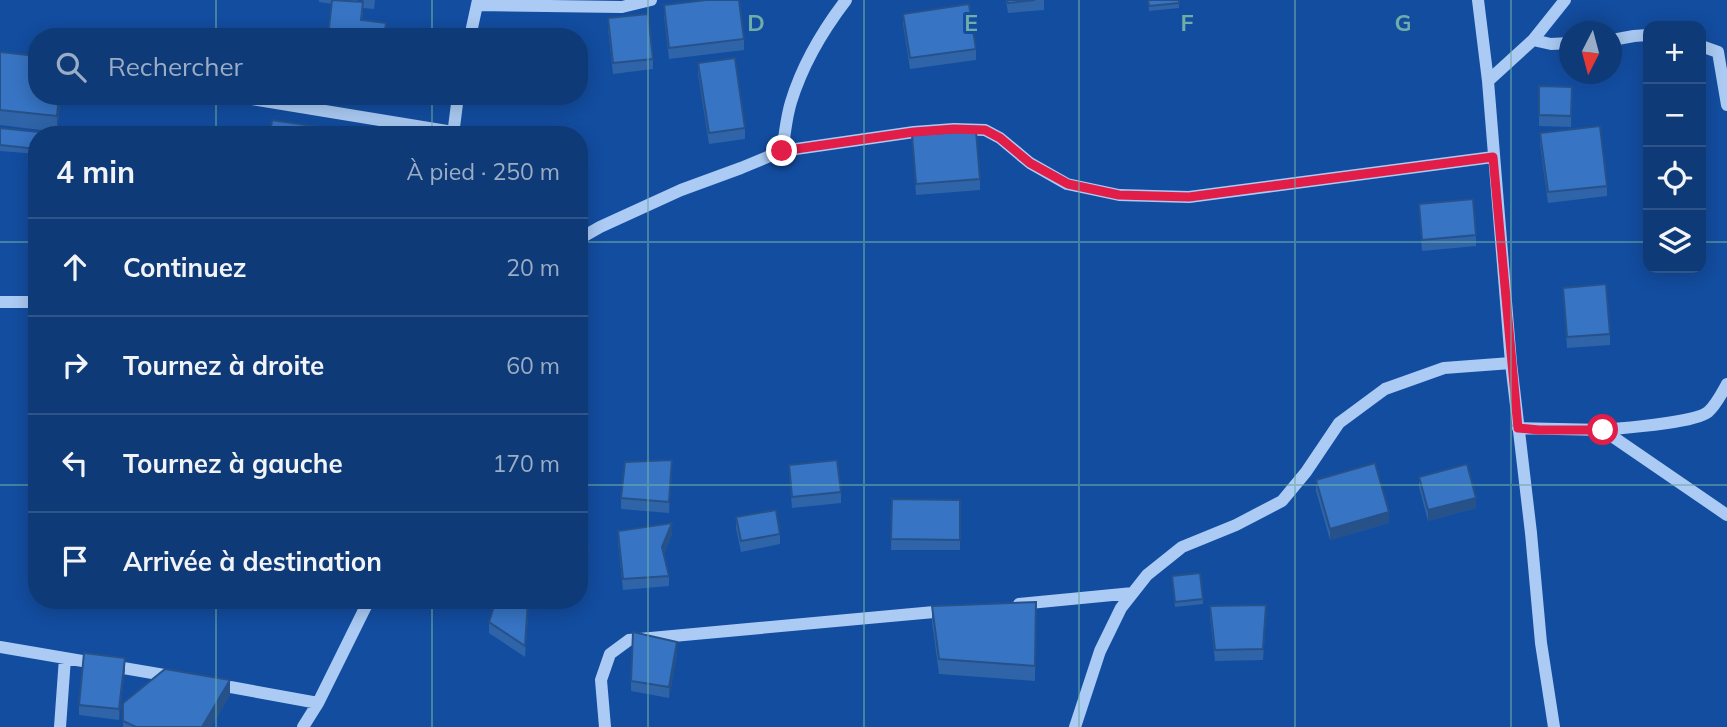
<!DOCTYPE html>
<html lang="fr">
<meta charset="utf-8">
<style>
body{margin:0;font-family:Mulish,sans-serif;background:#1c4580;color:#f1f3f6}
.controls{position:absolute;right:21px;top:21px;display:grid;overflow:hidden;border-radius:14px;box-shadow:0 4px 18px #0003}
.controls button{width:63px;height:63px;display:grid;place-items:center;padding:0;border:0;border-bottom:2px solid #2e548a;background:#0e3a78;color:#f1f3f6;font:35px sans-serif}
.compass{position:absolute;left:1559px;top:21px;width:63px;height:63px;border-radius:50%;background:#0e3a78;box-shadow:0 4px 18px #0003;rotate:186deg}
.stop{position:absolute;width:21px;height:21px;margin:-16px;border:5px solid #e11d48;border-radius:50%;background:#fff}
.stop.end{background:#e11d48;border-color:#fff;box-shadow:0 2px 7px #0008}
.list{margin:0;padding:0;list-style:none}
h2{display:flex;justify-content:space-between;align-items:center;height:91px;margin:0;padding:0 28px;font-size:30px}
h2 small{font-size:23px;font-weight:400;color:#9badc6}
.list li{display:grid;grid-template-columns:46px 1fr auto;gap:21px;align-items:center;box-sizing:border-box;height:98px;padding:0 28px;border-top:2px solid #2e548a}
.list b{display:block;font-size:26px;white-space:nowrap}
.list em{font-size:23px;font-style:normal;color:#9badc6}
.icon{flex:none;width:38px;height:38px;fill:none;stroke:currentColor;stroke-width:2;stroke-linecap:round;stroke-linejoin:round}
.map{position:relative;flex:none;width:1727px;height:727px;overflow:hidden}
.search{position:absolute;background:#0e3a78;box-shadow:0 4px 18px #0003;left:28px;top:28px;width:560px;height:77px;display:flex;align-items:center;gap:18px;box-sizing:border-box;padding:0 24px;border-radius:28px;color:#9badc6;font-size:26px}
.panel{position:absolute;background:#0e3a78;box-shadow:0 4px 18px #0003;left:28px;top:126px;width:560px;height:483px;border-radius:28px}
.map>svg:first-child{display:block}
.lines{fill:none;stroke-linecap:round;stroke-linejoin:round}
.minor{stroke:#abcbf4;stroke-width:12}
.wall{fill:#2f64a9}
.shaded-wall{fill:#265189}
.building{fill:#3774c4;stroke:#265189;stroke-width:2}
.route{stroke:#e11d48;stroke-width:9}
.grid{fill:none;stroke:#6fada8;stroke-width:2;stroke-opacity:0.55}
.grid-label{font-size:23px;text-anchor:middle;font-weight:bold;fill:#6fada8;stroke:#134da0;stroke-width:6;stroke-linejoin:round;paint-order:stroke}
</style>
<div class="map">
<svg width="1727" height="727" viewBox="0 0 1727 727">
<rect width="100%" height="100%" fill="#134da0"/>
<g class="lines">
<path class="minor" d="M1478,0L1488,81
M477,5L622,7L651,0
M470,37L478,0
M1533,40L1551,44L1570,43
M1612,40L1634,36L1648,35
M1701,46L1718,52L1727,105
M233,96L453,132
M453,135L458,96
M782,151C785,135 786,118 791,102C802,66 823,30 846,0
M579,239L600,227L681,190L741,168L782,151L914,132L954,129L985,130L1000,138L1030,163L1067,184L1119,195L1189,197L1493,157
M0,302H37
M1518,428L1603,430L1727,515
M1603,430C1624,428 1694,423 1708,412C1716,405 1722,393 1727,384
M1019,604L1133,593
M0,647L176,677
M214,684L318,703
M60,727L65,658
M303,727L318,703L369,600
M605,727L601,680L610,654L629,640L945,611
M1075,727L1100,651L1121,608L1147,575L1182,547L1236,525L1282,501L1306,472L1339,423L1385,389L1444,368L1511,363
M1554,727L1541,643L1531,533L1511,363L1488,81L1533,40L1565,0"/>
</g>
<path class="wall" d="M319,0H357V2L363,13L362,20L385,37L332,4L319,2Z
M363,0H375L374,9L363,8Z
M1006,0H1044V10L1008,13Z
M1148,0H1179V8L1149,11Z
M664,5L744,39V50L669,59L664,16Z
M903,14L976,49V60L910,69L903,24Z
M608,18L653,59V69L613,74L608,29Z
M0,52L61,96L57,132L0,125Z
M698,63L745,128V139L709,144L698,74Z
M1539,86L1572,87L1571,127L1539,126Z
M0,128L37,135V154L0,151Z
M1540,133L1607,186V196L1548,203L1540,144Z
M912,135L980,179V190L916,195Z
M1648,135V168L1644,147V136Z
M1419,204L1476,235V246L1422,251Z
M1563,288L1610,334V345L1567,348Z
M789,465L841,492V503L792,508L789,475Z
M672,471L669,513L621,509V498Z
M1419,477L1476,508L1428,521L1419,487Z
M1316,480L1389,523L1330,540L1316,491Z
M892,499L960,500V550H891Z
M736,517L780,534V544L741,552L736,528Z
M618,531L672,534L664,554L669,576V586L623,590L618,542Z
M579,546L588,558L582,598H579Z
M1172,576L1203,599V604L1175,607Z
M529,600L525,657L489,633V622Z
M1036,602L1035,681L939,674L932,622V606Z
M1210,606L1266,616L1263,660L1215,661L1210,617Z
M677,653L669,698L631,691V681Z
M125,668L119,720L79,715V705Z
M230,695L211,727H123V703Z"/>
<path class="shaded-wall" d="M59,96H61L57,132V116Z
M672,460V471L669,513V502Z
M1476,498V508L1428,521V510Z
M1389,512V523L1330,540V529Z
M672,523V534L662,558V547Z
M588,548V558L582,598V588Z
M677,642V653L669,698V687Z
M125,658V668L119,720V709Z
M230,680V695L211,727H202Z"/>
<path class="building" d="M332,0L363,2L361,20L386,23L384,37H328Z
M706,0H739L744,39L669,48L664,5Z
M1007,0H1035L1008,3Z
M1148,0H1179V3L1149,6Z
M969,4L976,49L910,58L903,14Z
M648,14L653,59L613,63L608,18Z
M0,52L37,56V96H59L57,116L0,110Z
M735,58L745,128L709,133L698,63Z
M1539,86L1572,87L1571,116L1539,115Z
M272,120L333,129L332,135H270Z
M1600,126L1607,186L1548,192L1540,133Z
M0,128L67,135H37V149L0,145Z
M976,131L980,179L916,184L912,135Z
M1648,135V157L1644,136Z
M1473,199L1476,235L1422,240L1419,204Z
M1606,284L1610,334L1567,337L1563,288Z
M672,460L669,502L621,498L625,462Z
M837,460L841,492L792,497L789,465Z
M1375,463L1389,512L1330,529L1316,480Z
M1467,464L1476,498L1428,510L1419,477Z
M892,499L960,500V540L891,539Z
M776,510L780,534L741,541L736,517Z
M672,523L662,547L669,576L623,579L618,531Z
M579,546L588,548L582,588L579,587Z
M1200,573L1203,599L1175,602L1172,576Z
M496,600H528L525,646L489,622Z
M1036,602L1035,666L939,659L932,606Z
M1266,605L1263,649L1215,650L1210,606Z
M633,632L677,642L669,687L631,681Z
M84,653L125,658L119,709L79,705Z
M165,669L230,680L202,727H136L123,721V703Z"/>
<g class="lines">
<path class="route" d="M782,151L914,132L954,129L985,130L1000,138L1030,163L1068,184L1119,195L1189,197L1493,157L1518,428L1539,430H1603"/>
</g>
<path class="grid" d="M216,0V37M432,0V37M648,0V727M864,0V727M1079,0V727M1295,0V727M1511,0V727M216,96V135M432,96V135M0,242H37M579,242H1648M1701,242H1727M0,485H37M579,485H1727M216,600V727M432,600V727"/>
<g class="grid-label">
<text x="756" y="31">D</text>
<text x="971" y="31">E</text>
<text x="1187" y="31">F</text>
<text x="1403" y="31">G</text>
</g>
</svg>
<div class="controls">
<button>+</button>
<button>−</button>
<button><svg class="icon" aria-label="locate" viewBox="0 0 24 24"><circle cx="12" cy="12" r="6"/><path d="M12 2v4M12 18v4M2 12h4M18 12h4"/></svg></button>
<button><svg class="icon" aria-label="layers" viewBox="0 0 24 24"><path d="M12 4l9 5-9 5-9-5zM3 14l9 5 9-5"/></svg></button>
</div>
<svg class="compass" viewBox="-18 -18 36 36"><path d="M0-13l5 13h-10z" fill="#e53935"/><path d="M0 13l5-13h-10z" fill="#9badc6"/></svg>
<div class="stop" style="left:1603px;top:430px"></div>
<div class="stop end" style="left:782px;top:151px"></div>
<div class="search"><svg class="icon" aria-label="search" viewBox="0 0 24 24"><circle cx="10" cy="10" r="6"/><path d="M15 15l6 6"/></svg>Rechercher</div>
<section class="panel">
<h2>4 min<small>À pied · 250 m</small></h2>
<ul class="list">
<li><svg class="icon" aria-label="ahead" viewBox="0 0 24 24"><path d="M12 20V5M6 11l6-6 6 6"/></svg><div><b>Continuez</b></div><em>20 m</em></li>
<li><svg class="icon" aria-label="right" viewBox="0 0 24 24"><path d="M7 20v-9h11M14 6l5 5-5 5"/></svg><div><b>Tournez à droite</b></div><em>60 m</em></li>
<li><svg class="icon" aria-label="left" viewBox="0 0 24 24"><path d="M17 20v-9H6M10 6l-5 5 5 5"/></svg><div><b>Tournez à gauche</b></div><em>170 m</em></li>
<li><svg class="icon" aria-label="arrive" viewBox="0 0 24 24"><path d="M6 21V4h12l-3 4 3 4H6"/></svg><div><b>Arrivée à destination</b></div></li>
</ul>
</section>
</div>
